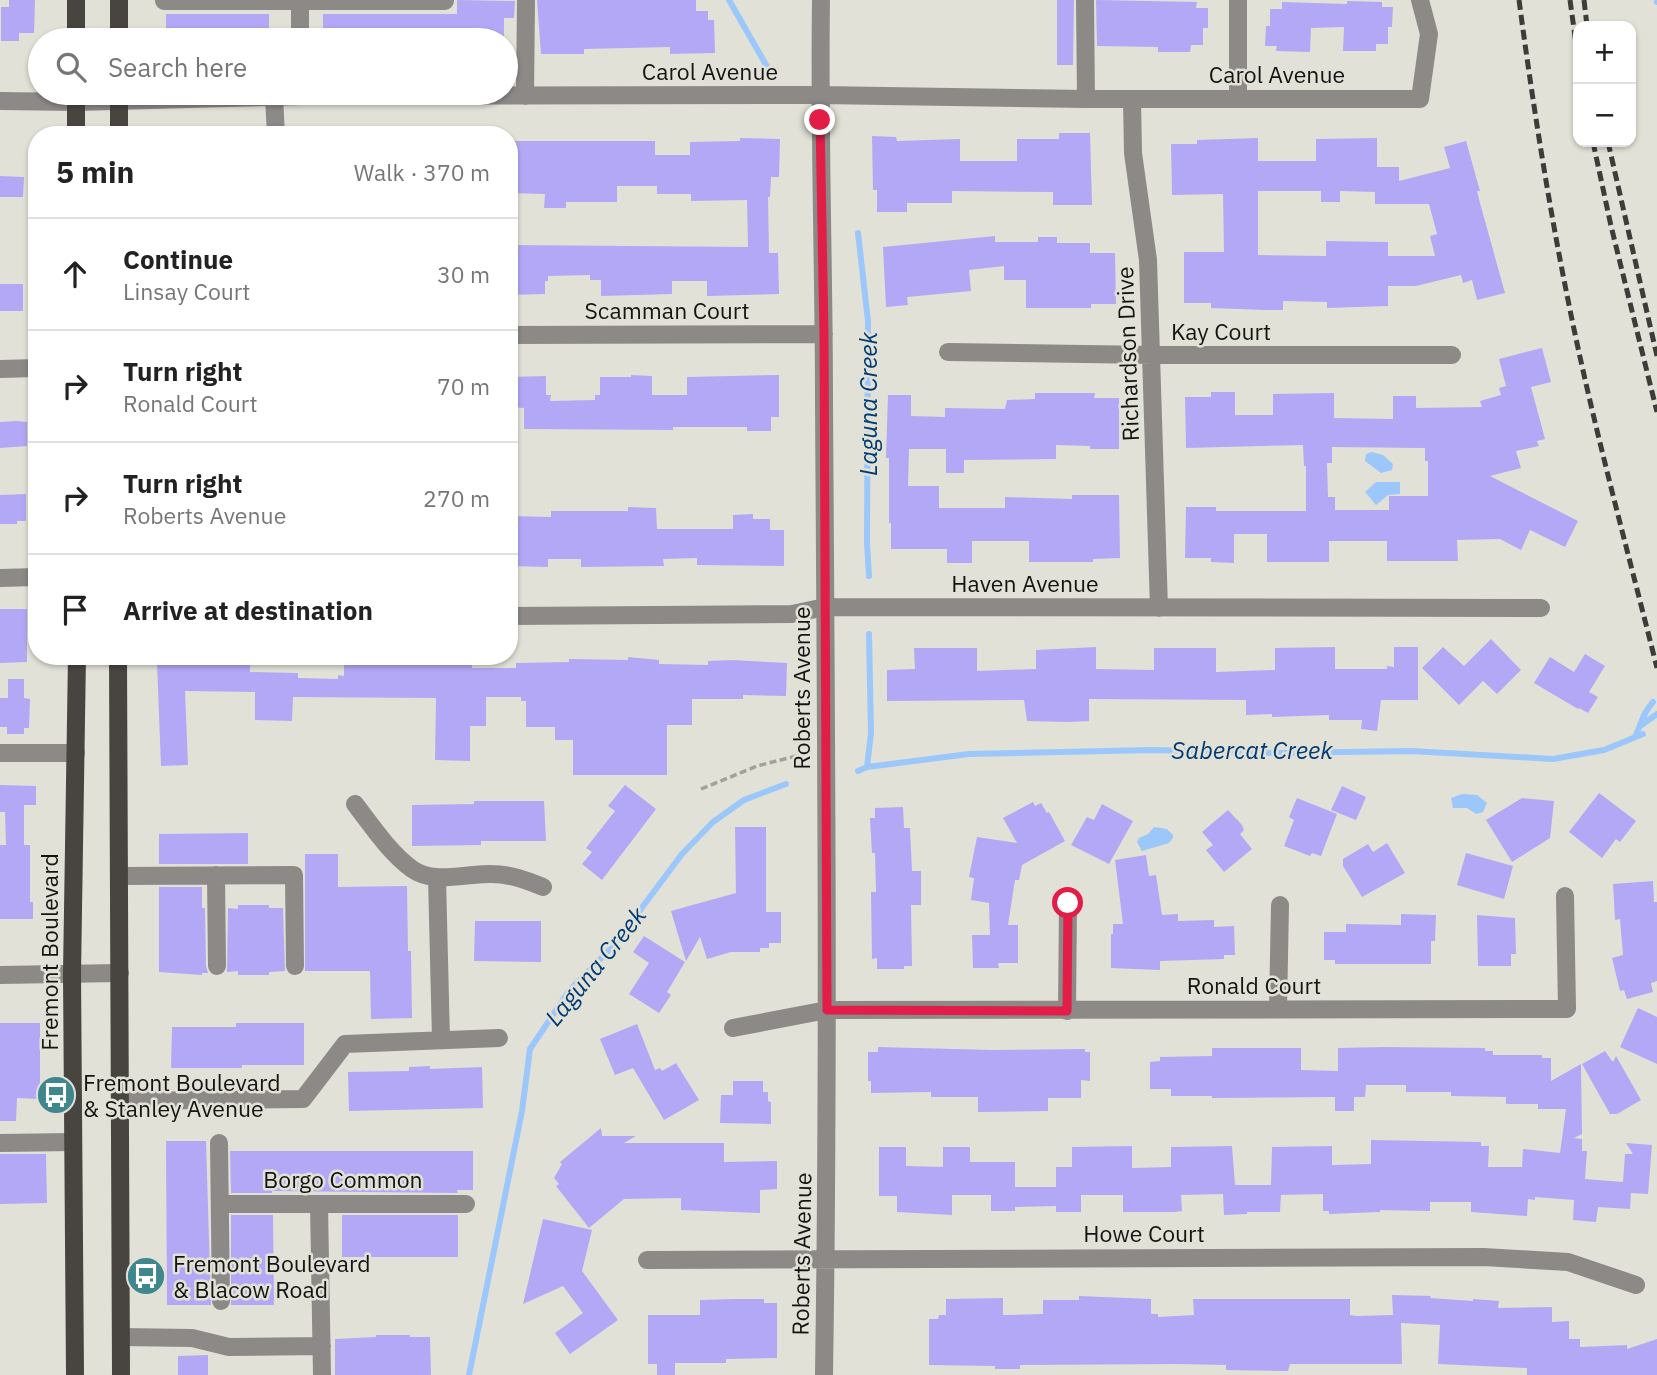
<!DOCTYPE html>
<meta charset="utf-8">
<style>
body{margin:0;font-family:"IBM Plex Sans",sans-serif;background:#f6f6f6;color:#222}
.controls{position:absolute;right:21px;top:21px;display:grid;overflow:hidden;border-radius:14px;box-shadow:0 2px 5px #0004}
.controls button{width:63px;height:63px;display:grid;place-items:center;padding:0;border:0;border-bottom:2px solid #e0e0e0;background:#fff;color:#222;font:35px sans-serif}
.stop{position:absolute;width:21px;height:21px;margin:-16px;border:5px solid #e11d48;border-radius:50%;background:#fff}
.stop.end{background:#e11d48;border-color:#fff;box-shadow:0 2px 7px #0008}
.list{margin:0;padding:0;list-style:none}
h2{display:flex;justify-content:space-between;align-items:center;height:91px;margin:0;padding:0 28px;font-size:30px}
h2 small{font-size:23px;font-weight:400;color:#767676}
.list li{display:grid;grid-template-columns:46px 1fr auto;gap:21px;align-items:center;box-sizing:border-box;height:112px;padding:0 28px;border-top:2px solid #e0e0e0}
.list b{display:block;font-size:26px;white-space:nowrap}
.list p{margin:0;font-size:23px;white-space:nowrap;color:#767676}
.list em{font-size:23px;font-style:normal;color:#767676}
.icon{flex:none;width:38px;height:38px;fill:none;stroke:currentColor;stroke-width:2;stroke-linecap:round;stroke-linejoin:round}
.map{position:relative;flex:none;width:1657px;height:1375px;overflow:hidden}
.search{position:absolute;background:#fff;box-shadow:0 2px 5px #0004;left:28px;top:28px;width:490px;height:77px;display:flex;align-items:center;gap:18px;box-sizing:border-box;padding:0 24px;border-radius:38px;color:#767676;font-size:26px}
.panel{position:absolute;background:#fff;box-shadow:0 2px 5px #0004;left:28px;top:126px;width:490px;height:539px;border-radius:28px}
.map>svg:first-child{display:block}
.water{fill:#9bc7fb}
.lines{fill:none;stroke-linecap:round;stroke-linejoin:round}
.stream{stroke:#9bc7fb;stroke-width:6}
.building{fill:#b3a8f5;fill-rule:evenodd}
.path{stroke:#a2a29a;stroke-width:3.5;stroke-dasharray:7 3.5;stroke-linecap:butt}
.minor{stroke:#8c8987;stroke-width:18}
.major{stroke:#48443f;stroke-width:18}
.rail{stroke:#3d3c38;stroke-width:5;stroke-dasharray:10 5;stroke-linecap:butt}
.route{stroke:#e11d48;stroke-width:9}
.labels{text-anchor:middle;dominant-baseline:central;stroke-width:5;stroke-linejoin:round;paint-order:stroke}
.street-label{font-size:23px;fill:#141411;stroke:#e2e1d8}
.poi-label{font-size:23px;fill:#141411;stroke:#e2e1d8;text-anchor:start}
.water-label{font-size:24px;font-style:italic;fill:#003b73;stroke:#e2e1d8}
</style>
<div class="map">
<svg width="1657" height="1375" viewBox="0 0 1657 1375">
<rect width="100%" height="100%" fill="#e2e1d8"/>
<path class="water" d="M1372,452L1383,455L1393,464L1392,470L1381,473L1365,461L1366,454Z
M1376,482H1400V494L1388,495L1376,505L1365,492Z
M1462,794L1477,795L1487,803L1483,812L1476,814L1467,808H1453L1451,798Z
M1154,827L1167,829L1173,835V838L1169,843L1142,851L1137,842L1139,838L1148,834Z"/>
<g class="lines">
<path class="stream" d="M729,0L769,70
M1657,0V2
M858,233L868,321L867,543L869,576
M1640,726L1657,714
M1635,737C1642,723 1642,714 1653,702
M867,767L871,733L869,634
M858,771L867,767L969,754L1152,750L1277,753L1411,751L1553,759L1604,750L1643,734
M469,1375L522,1111L530,1049L569,991L614,945L682,854L713,822L744,800L786,784"/>
</g>
<path class="building" d="M9,0H35L34,33H19V41H1V7H9Z
M457,0L515,1L514,18H504V40H484V37H445V40H323V14H457Z
M537,0H696V11H708V20H714L715,53L670,54V47L584,49V54H541Z
M1057,0H1074L1073,65H1057Z
M1096,0L1197,2L1196,8H1208V28H1203V45H1191L1190,52H1158V47L1097,46Z
M1347,1L1382,2V7H1393L1392,27H1388V44H1376V51H1343L1344,27L1311,28L1310,52L1276,51L1277,46H1265L1266,26H1270V9H1282V2L1347,4Z
M166,14H269V40H166Z
M1059,133H1090L1092,205H1053V192L952,191V203H907V212H877V190H873L872,136L896,137L897,141L960,139V161H1017V139H1059Z
M740,138L780,139L779,177H771L770,197H768L769,253H778L779,294L707,296V281H672V294L601,296V280H590V275L548,276V281H545V294L509,295V245L748,247L747,200L691,201V194H657V186H617V202H566V208H544L545,194L509,193V141H655V155H690V142L740,141Z
M1258,138V161H1316V139L1377,138V167H1399V181L1450,168L1444,147L1466,141L1480,191H1477L1480,203L1505,293L1477,300L1472,280L1463,283L1461,275L1416,286H1388V306L1327,308V302L1283,301V310H1264L1211,308V303H1184V252H1224L1223,194L1172,195L1171,144H1197V140ZM1258,191H1321V202H1340V191L1375,192V204H1429L1437,234L1430,236L1435,256H1388V242L1326,241V256L1258,255Z
M0,176L24,177L23,197H0Z
M995,236V242H1038V237H1057V243H1090V253H1115L1116,304H1091V308H1026V280H1004V266L969,270L971,291L907,297L908,305L886,307L883,247Z
M0,284H23V311H0Z
M1542,348L1551,382L1531,387L1545,439L1537,441L1539,446L1516,451L1521,468L1490,476L1578,521L1565,547L1530,530L1521,550L1500,539L1457,540L1458,561H1387V541H1329V562H1267V534H1234V563L1211,562V558H1185L1186,507H1216V511H1306V466H1304L1303,445L1186,448L1185,397H1211V392H1235V415H1273V394L1334,393V418L1393,419V396H1416V408L1482,407L1480,401L1501,395L1499,388L1506,386L1499,359ZM1332,447L1425,448V461H1428V496H1389V510H1335V497H1328L1327,463H1332Z
M631,375L652,376V395H687V377L779,375V417H771V431H747V427H673V430L524,429V408L509,407V377L546,376V395H551L550,401L595,400V395H600V377H631Z
M1035,393H1095L1094,398H1119V449H1090V446L1056,445V459L964,460V473H946V449H909L908,486H939V508H1005V497L1072,499V495H1119L1120,558L1093,559V562H1029V541H972V563H947V549H891V523H889V458H886L888,395H911V416L945,417V408L1005,409L1007,400L1035,399Z
M17,421L27,422V446L0,448V422Z
M26,494V521H17V524H0V495Z
M628,507L656,508L657,529H733V515L753,514V519H770V530H784V566L697,565V558L663,559L664,566L581,567V559H548V567L509,566V516L551,517V511H628Z
M0,609H27V662L0,663Z
M1491,639L1521,670L1497,694L1483,681L1459,705L1422,668L1443,647L1464,666Z
M1096,647V669L1154,670V648H1216V672L1275,670V648L1335,647V669H1387V666L1394,667V647H1418V700H1381L1377,731L1361,729L1362,720H1329V715L1272,717V714L1246,715V700L1089,699V721L1068,722L1027,721L1024,700L887,701V670L915,669L914,648H977V671L1036,669V650Z
M1585,654L1605,666L1589,692L1598,697L1588,713L1579,708L1578,709L1534,683L1550,657L1574,672Z
M628,657L659,660V664L708,665V661L732,660L787,663L786,696L743,695V699H692V725H667V775H573V740H555V727H526V701H521V697H486V726H470V761L435,760L436,698L293,697L292,721L255,720V692L185,691L188,765L161,766L157,662L250,661V672L298,673V678L338,679V675L344,676V662H472V668H516V663L569,662V659L628,660Z
M8,679H24V698L30,699L29,728H24V734H7V727H0V698H8Z
M0,785L36,786V805H24V845H30V902H33V919H0V845H6L5,812H0Z
M625,785L656,809L602,880L582,864L592,852L586,848L615,811L608,806Z
M1342,786L1366,797L1356,820L1331,810Z
M1599,793L1636,821L1620,842L1616,839L1602,858L1569,832Z
M1297,798L1337,814L1321,856L1312,853L1310,856L1284,846L1294,820L1289,817Z
M1522,798L1554,801L1550,838L1512,862L1486,820Z
M474,801H544L546,841H481V845L412,846V805L474,804Z
M1033,802L1035,806L1041,803L1047,813L1049,812L1065,841L1022,865L1019,880H1015L1008,925H1018V963H998L999,968H973L972,935H990L989,903L971,900L974,878L969,877L977,837L1017,843L1003,818Z
M1102,804L1133,821L1109,864L1071,845L1087,817L1094,820Z
M903,807L904,828H910L912,871H921V905H911L912,966H904V969H877V958L872,959L871,892H876L875,853H872L870,818H875V808Z
M1228,810L1242,825L1244,830L1240,834L1252,849L1224,872L1206,850L1213,845L1202,832Z
M735,827H766V912H781V943H769V948H760V952H731L707,959L700,937L686,961L671,911L736,893Z
M248,833V864H159V834Z
M1387,843L1405,873L1362,897L1343,866V859L1368,844L1373,852Z
M1466,853L1513,866L1504,899L1457,885Z
M305,854H338V887L407,886L408,951H411L412,1018L371,1019L370,971H305Z
M1146,855L1149,876L1156,875L1162,915L1178,914V921L1214,920V927L1234,926L1235,955H1224V959L1160,961V970L1111,968V934H1113V924H1123L1115,860Z
M1653,881L1654,902H1657V981L1651,983L1653,992L1627,999L1624,990L1620,991L1612,958L1623,955L1620,919L1615,920L1613,884Z
M159,887H202V908H205L206,966L208,973H202V975L159,972Z
M238,905H269V908H283L285,971L269,972V975H238V971L227,972L228,908L238,909Z
M1401,914L1436,915L1435,941H1431V964H1335V960H1324V932H1346V924L1401,925Z
M1477,915L1515,918L1516,954H1511V966H1478Z
M475,921H541V962L474,961Z
M644,936L685,962L667,992L671,995L659,1013L629,994L649,963L633,952Z
M1638,1008L1657,1017V1064L1620,1047Z
M0,1023H40V1099L17,1098L16,1121H0Z
M236,1023H304V1065H242V1068H171L172,1027H236Z
M637,1024L655,1070L660,1068L662,1071L676,1063L699,1100L664,1120L633,1068L615,1075L600,1039Z
M878,1047L992,1050L1085,1049V1052H1090V1081L1081,1080V1098H1048V1111L978,1112V1097H931V1092L871,1093V1081H868V1052H878Z
M1384,1047L1485,1048V1051H1493V1055H1542V1058H1551V1081L1581,1064L1582,1134L1574,1138L1582,1139V1151H1587L1585,1179L1623,1182L1625,1154H1633L1626,1143L1652,1145L1648,1194L1631,1193L1630,1209L1598,1207L1596,1222L1573,1220L1574,1200L1535,1197V1200L1528,1199L1527,1216L1471,1212V1202H1430V1211L1380,1210V1212L1329,1214V1211H1323V1194L1281,1195L1280,1212H1247V1214L1224,1215L1223,1194L1181,1195L1182,1211L1175,1212H1123V1195H1081V1212H1056V1206L1015,1207V1211H991V1195H952V1215L897,1212V1196H879V1147H906V1166L943,1167V1147H970V1162H1015V1187H1056V1167H1072V1147L1132,1146V1168L1171,1167V1147L1232,1146L1235,1185H1271L1272,1147L1332,1146V1165L1371,1164V1140L1481,1142V1146H1489L1488,1167H1522L1523,1149L1560,1153L1566,1109H1538V1104H1506V1097L1451,1096V1092H1406V1085H1366L1365,1097H1354V1111H1335V1097L1212,1098V1096H1171V1089H1150V1062L1160,1061V1057L1212,1056V1048H1301V1070L1338,1071V1048Z
M1605,1051L1613,1062L1616,1056L1641,1100L1617,1114H1610L1582,1064Z
M430,1066V1069L482,1067L483,1108L349,1111L348,1072L409,1071V1067Z
M733,1081H763V1092H768V1101L771,1102V1124L720,1123L721,1095H733Z
M601,1128L602,1136H636L624,1143H724V1162L777,1161V1189L760,1190V1213L681,1210V1198L624,1199L589,1228L556,1186L559,1184L554,1178L562,1164L560,1162Z
M166,1141H206L211,1305H167Z
M230,1151H473V1190H457L458,1193L272,1191V1193H231Z
M0,1154H46L47,1203L0,1204Z
M231,1215H273L274,1305H231Z
M342,1215H458V1257H342Z
M543,1219L592,1230L582,1271L618,1320L570,1354L555,1333L583,1313L563,1286L523,1304Z
M1392,1295L1431,1296L1430,1298L1473,1301V1299L1499,1301L1498,1308L1552,1307V1322L1569,1321V1339H1580V1347L1627,1345V1349L1657,1339V1375H1527V1368L1438,1364L1440,1325L1401,1323L1402,1364H1290L1288,1371L1226,1370V1365L1177,1364L1020,1365V1369H995V1366L929,1365V1319H938L939,1315H946V1299L1003,1298V1315L1043,1314V1300H1079V1296L1151,1299V1314H1158V1317L1194,1315L1193,1299H1350V1315L1356,1316L1393,1315Z
M734,1299H764V1303H777V1358L726,1359V1363H675V1375H657V1364H648V1315H700V1300Z
M376,1335H410V1337H430L431,1375H335V1339L376,1337Z
M208,1355V1375H178V1356Z"/>
<g class="lines">
<path class="path" d="M701,789L757,766L808,753"/>
<path class="minor" d="M821,0C819,134 824,267 824,401C826,725 829,1050 824,1375
M1085,0L1086,99
M164,1H445
M300,1V40
M525,96L526,0
M274,97L276,135
M1238,98V0
M1132,99L1133,153L1148,260L1159,608
M0,101L76,102L301,96L819,95L1086,99H1420L1429,34L1420,0
M509,335L824,334
M948,352L1153,355H1452
M0,369L37,368
M0,578L37,577
M509,616L792,614L825,607L1541,608
M0,753H76
M355,804C372,826 389,852 412,869C434,885 466,873 491,874C510,874 526,880 543,887
M216,875L217,966
M119,876L294,875L295,966
M437,877L441,1040
M0,975L120,973
M1278,1009L1280,905
M1067,1011L1068,903
M733,1028L827,1010L1567,1009L1565,896
M120,1101L303,1099L345,1044L499,1038
M0,1143L73,1142
M219,1143L221,1301
M220,1204H466
M319,1204L322,1375
M647,1260L1484,1257L1568,1262L1636,1285
M121,1337L192,1338L229,1347L322,1346"/>
<path class="major" d="M76,40V0
M119,40V0
M119,93V135
M76,135V93
M118,656L121,1375
M75,1375L72,974L77,656"/>
<path class="rail" d="M1519,0C1535,120 1554,239 1580,357C1603,461 1631,564 1657,668
M1570,0L1578,58
M1584,0L1587,26
M1593,142L1611,226L1657,412
M1608,142L1657,356"/>
</g>
<g class="lines">
<path class="route" d="M820,120L824,334L827,1010L1067,1011L1068,903"/>
</g>
<defs>
<g id="bus-disc" transform="scale(2.0125)"><circle r="9.5" fill="#3f868d" stroke="#e2e1d8"/><path d="M-5-6H5V4H4V6H2V4H-2V6H-4V4H-5ZM-3.5-4V0h7V-4ZM-3.5 1.2v1.5H-2V1.2ZM2 1.2v1.5H3.5V1.2Z" fill="#fff"/></g>
</defs>
<g fill-rule="evenodd">
<use href="#bus-disc" x="56" y="1095"/>
<use href="#bus-disc" x="146" y="1276"/>
</g>
<g class="labels">
<g class="street-label">
<text x="710" y="71">Carol Avenue</text>
<text x="1277" y="74">Carol Avenue</text>
<text x="667" y="310">Scamman Court</text>
<text x="1221" y="331">Kay Court</text>
<text transform="translate(1127 354) rotate(-92)">Richardson Drive</text>
<text x="1025" y="583">Haven Avenue</text>
<text transform="translate(801 688) rotate(-90)">Roberts Avenue</text>
<text transform="translate(49 952) rotate(-90)">Fremont Boulevard</text>
<text x="1254" y="985">Ronald Court</text>
<text x="343" y="1179">Borgo Common</text>
<text x="1144" y="1233">Howe Court</text>
<text transform="translate(801 1254) rotate(-89)">Roberts Avenue</text>
</g>
<g class="poi-label">
<text x="83" y="1082">Fremont Boulevard<tspan x="83" dy="26">&amp; Stanley Avenue</tspan></text>
<text x="173" y="1263">Fremont Boulevard<tspan x="173" dy="26">&amp; Blacow Road</tspan></text>
</g>
<g class="water-label">
<text transform="translate(868 404) rotate(-90)">Laguna Creek</text>
<text x="1252" y="750">Sabercat Creek</text>
<text transform="translate(595 966) rotate(-51)">Laguna Creek</text>
</g>
</g>
</svg>
<div class="controls">
<button>+</button>
<button>−</button>
</div>
<div class="stop" style="left:1068px;top:903px"></div>
<div class="stop end" style="left:820px;top:120px"></div>
<div class="search"><svg class="icon" aria-label="search" viewBox="0 0 24 24"><circle cx="10" cy="10" r="6"/><path d="M15 15l6 6"/></svg>Search here</div>
<section class="panel">
<h2>5 min<small>Walk · 370 m</small></h2>
<ul class="list">
<li><svg class="icon" aria-label="ahead" viewBox="0 0 24 24"><path d="M12 20V5M6 11l6-6 6 6"/></svg><div><b>Continue</b><p>Linsay Court</p></div><em>30 m</em></li>
<li><svg class="icon" aria-label="right" viewBox="0 0 24 24"><path d="M7 20v-9h11M14 6l5 5-5 5"/></svg><div><b>Turn right</b><p>Ronald Court</p></div><em>70 m</em></li>
<li><svg class="icon" aria-label="right" viewBox="0 0 24 24"><path d="M7 20v-9h11M14 6l5 5-5 5"/></svg><div><b>Turn right</b><p>Roberts Avenue</p></div><em>270 m</em></li>
<li><svg class="icon" aria-label="arrive" viewBox="0 0 24 24"><path d="M6 21V4h12l-3 4 3 4H6"/></svg><div><b>Arrive at destination</b></div></li>
</ul>
</section>
</div>
